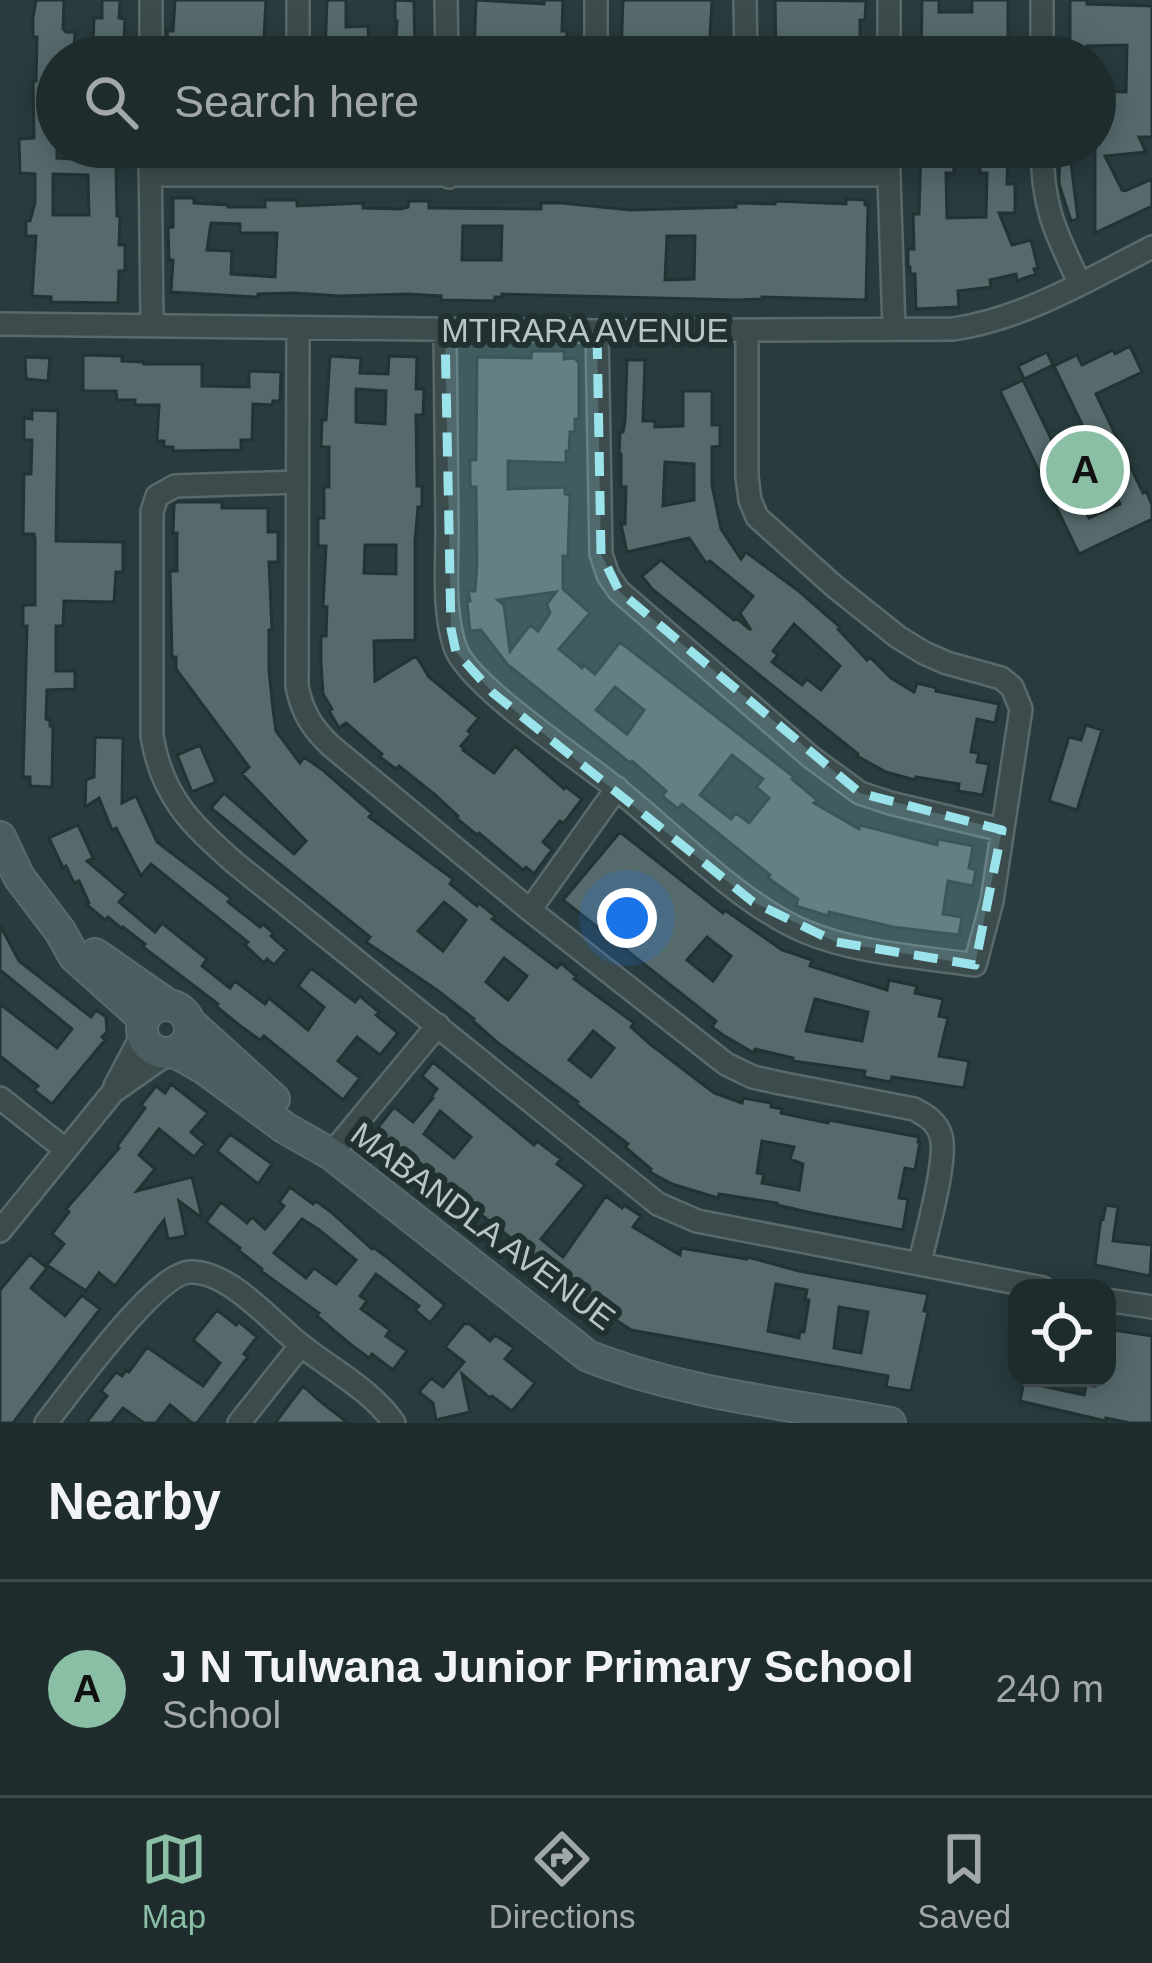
<!DOCTYPE html>
<style>
body{margin:0;font-family:Arial,sans-serif;background:#263436;color:#f1f3f6}
.controls{position:absolute;right:36px;bottom:36px;display:grid;overflow:hidden;border-radius:24px;box-shadow:0 6px 30px #0003}
.controls button{width:108px;height:108px;display:grid;place-items:center;padding:0;border:0;border-bottom:3px solid #3c484a;background:#1e2c2e;color:#f1f3f6;font:60px sans-serif}
.you{position:absolute;left:627px;top:918px;width:42px;height:42px;margin:-30px;border:9px solid #fff;border-radius:50%;background:#1a73e8;box-shadow:0 0 0 18px #1a73e833}
.badge{display:grid;place-items:center;width:78px;height:78px;border-radius:50%;background:#8abfa5;color:#111;font-size:39px;font-weight:700}
.pin{position:absolute;translate:-50% -50%;border:6px solid #fff;box-shadow:0 3px 12px #0006}
.list{margin:0;padding:0;list-style:none}
h2{display:flex;justify-content:space-between;align-items:center;height:156px;margin:0;padding:0 48px;font-size:51px}
h2 small{font-size:39px;font-weight:400;color:#a1a7aa}
.list li{display:grid;grid-template-columns:78px 1fr auto;gap:36px;align-items:center;box-sizing:border-box;height:216px;padding:0 48px;border-top:3px solid #3c484a}
.list b{display:block;font-size:45px;white-space:nowrap}
.list p{margin:0;font-size:39px;white-space:nowrap;color:#a1a7aa}
.list em{font-size:39px;font-style:normal;color:#a1a7aa}
.icon{flex:none;width:66px;height:66px;fill:none;stroke:currentColor;stroke-width:2;stroke-linecap:round;stroke-linejoin:round}
.map{position:relative;flex:none;width:1152px;height:1423px;overflow:hidden}
.search{position:absolute;background:#1e2c2e;box-shadow:0 6px 30px #0003;left:36px;right:36px;top:36px;height:132px;display:flex;align-items:center;gap:30px;box-sizing:border-box;padding:0 42px;border-radius:66px;color:#a1a7aa;font-size:45px}
.sheet{height:372px;background:#1e2c2e}
nav{display:flex;justify-content:space-around;align-items:center;box-sizing:border-box;height:168px;border-top:3px solid #3c484a;background:#1e2c2e;font-size:33px;color:#a1a7aa}
nav a{display:grid;justify-items:center;gap:6px}
nav .on{color:#8abfa5}
.map>svg:first-child{display:block}
.building{fill:#566a6c;stroke:#233334;stroke-width:3;fill-rule:evenodd}
.lines{fill:none;stroke-linecap:round;stroke-linejoin:round}
.street-casing{stroke:#5a696b;stroke-width:26}
.secondary-casing{stroke:#5a696b;stroke-width:34}
.street{stroke:#3c4c4d;stroke-width:21}
.secondary{stroke:#4b5d5f;stroke-width:30}
.marked{fill:#9ae3eb;fill-opacity:0.2;stroke:#9ae3eb;stroke-width:9;stroke-dasharray:24 15;stroke-linejoin:round}
.labels{text-anchor:middle;dominant-baseline:central;stroke-width:12;stroke-linejoin:round;paint-order:stroke}
.street-label{font-size:33px;fill:#b8c6c8;stroke:#213132}
</style>
<div class="map">
<svg width="1152" height="1423" viewBox="0 0 1152 1423">
<rect width="100%" height="100%" fill="#283b3d"/>
<path class="building" d="M36,0H64L63,29L66,32H75L74,48L69,49V57H57V158L92,160V151L119,150L120,168H116L117,216H120L119,245H125V271H119L118,303L51,302V297L32,296L36,236H26V221H30L35,203V174L20,173L19,139L34,138L33,81H36L37,37H33V17ZM53,174L88,175L89,215H53Z
M102,0H120L119,18L125,19L124,38H120V57H102L101,43L93,44L94,18H102Z
M175,0H266L263,57H169L167,31H173Z
M327,0H346V27L368,26L369,48L325,51Z
M395,0L414,1L415,54H395L397,21H395Z
M476,0L544,4V0H563L562,31H567V51L546,52V56L474,52Z
M623,0H712L709,54H670V57L621,53Z
M775,0L866,1L865,20H860V53H776Z
M922,0H939V12H972V0H1008V57H921Z
M1070,0H1087V4L1152,6V137H1139L1146,152L1105,156L1122,190L1125,191L1152,179V206L1095,233V91L1126,92L1127,45L1087,46V57H1070Z
M1060,147H1069L1078,219L1071,221L1059,184Z
M921,148H953L954,173H946L947,218L986,217L987,173H980V151L1008,152L1007,184H1015V213H999L1012,245L1031,240L1038,268L1034,269L1036,274L1017,281L1016,274L990,280L991,287L958,291L959,307L916,309L915,274H910V267H908V249H914L913,214H919Z
M173,198H194V203L228,205V207H265V200H297V206L363,203V208L401,209L408,207L409,201H429V208L541,209V203H562L630,210L736,207V203L775,204V201L846,204V199L865,200V205H868L866,300L762,297V299L737,300L502,294V297H495V301L441,300V296L407,294L340,296L294,293L258,294V297L171,292L173,260H169L168,228L173,227ZM211,223L240,224V233H277L275,277L231,274L232,251L207,250ZM463,226H502L501,260H462ZM667,236H695L694,279L665,280Z
M1130,346L1142,372L1096,394L1143,493L1146,491L1152,505V519L1079,554L1000,391L1023,380L1089,518L1120,504L1054,366L1077,355L1082,365L1113,350L1115,354Z
M532,351H564V359L575,358L579,363V419H575V432H570L569,451H566V463L508,461V489L565,487V494L570,495L568,556H563V589L590,613L559,649L582,668L584,665L595,674L620,642L794,777L792,779L817,800L814,803L859,829L860,825L937,845L938,839L973,846L969,868L976,870L973,886L948,881L943,914L962,917L959,935L893,927L829,912L828,916L796,906L798,899L768,878L770,875L682,804L678,809L662,796L666,791L632,761L630,763L512,668L513,672L481,630L470,631L467,602L470,601L468,591H475L477,563L476,487H471L470,481V460H476L477,357L531,358ZM556,592L547,604L550,613L538,631L530,625L510,651L504,605L498,600ZM615,687L644,710L627,734L596,710ZM732,755L763,779L756,787L769,798L749,823L736,813L731,819L700,795Z
M1047,352L1053,365L1024,379L1018,366Z
M83,355L122,356V361L144,362V364H202V386L249,387V371L281,372L280,401H273L272,405L253,404L252,440H241V450L173,451V447H164V441H157L159,405H135V400H117L116,391H83Z
M330,356L361,358L360,373L388,374L389,356L417,357L416,389H424L423,415H416L417,486H422V507H418L415,541V640L374,641L375,681L416,656L429,677L479,718L468,731L471,734L461,746L464,748L463,750L494,773L515,746L564,789L566,787L582,799L567,819L563,823L560,821L543,842L552,850L534,874L526,867L523,870L479,833L477,835L456,818L458,816L434,794L399,766L396,769L380,757L382,754L346,723L339,728L329,711L332,709L323,694L321,663V636H326L327,607H323L326,546H318V518H324V487H329V447H321L322,420H326ZM356,389L386,391L385,424L356,422ZM365,545H396V574L364,573Z
M25,357L50,358L48,381L26,379Z
M627,360H645L643,421H655V427L683,426V391H712V425H720V446L712,447V485L721,529L741,559L746,552L800,592L840,627L838,629L867,660L870,657L891,678L914,692L917,683L937,688L936,691L999,704L995,723L977,719L971,752L979,753L977,762L989,764L983,795L958,791L959,784L916,777L915,780L886,772L857,756L858,754L652,589L642,576L661,560L734,620L736,618L751,630L740,613L753,596L710,561L706,563L689,538L627,552L621,524H625L626,487H621V454H619L620,432H623L625,421ZM665,462L694,464V500L663,506ZM794,624L840,666L821,690L807,679L802,685L772,662L778,655L773,651Z
M32,410L58,411L56,541L123,542V572H116L114,602L64,601L63,626H56V671H75V689L47,690L46,719L50,720V726H53L52,787L30,786V777H23L27,626H23V605H35V539L34,534H23L24,474H31L32,440H24V418L32,419Z
M177,502H222V508H268V532H278V562H269L272,630H269V670L273,709L276,731L300,763L304,757L324,771L372,813L369,817L453,879L450,884L477,906L479,903L495,916L492,919L557,968L561,963L576,976L574,979L634,1023L631,1027L650,1044L714,1093L742,1103L743,1098L771,1103V1107L782,1109L781,1113L828,1123L829,1120L919,1137L918,1142H920L915,1170L905,1168L899,1198L908,1199L903,1230L812,1213L777,1205V1203L719,1194L718,1198L672,1184L650,1172L651,1169L625,1147L628,1144L576,1104L578,1102L498,1043L473,1021L474,1019L437,990L366,942L370,937L211,808L224,793L294,854L306,841L242,774L249,767L176,669V657H172L170,571H177V533H173L174,504ZM444,902L466,920L443,951L418,931ZM504,958L527,976L508,1000L486,982ZM593,1031L614,1048L591,1077L569,1060ZM762,1141L794,1147L790,1159L803,1164L799,1190L762,1183L764,1174L757,1173Z
M1086,725L1102,730L1077,810L1049,801L1069,737L1081,740Z
M95,737L123,738L122,803L136,796L157,842L231,898L228,902L260,927L263,924L273,933L271,936L287,950L274,965L267,959L264,963L245,945L248,942L151,864L141,876L116,828L112,830L99,798L85,807L86,780L94,777Z
M200,745L216,782L192,792L177,755Z
M78,825L93,858L87,861L126,894L119,902L155,932L162,923L207,959L202,966L230,988L235,981L265,1004L269,998L308,1030L324,1007L298,986L311,968L355,1002L360,996L379,1012L376,1015L398,1033L380,1055L357,1037L338,1061L360,1078L343,1100L264,1036L260,1040L239,1025L216,1006L218,1004L143,947L145,944L123,927L122,929L108,917L105,920L87,905L89,903L79,881L74,883L66,866L63,868L49,838Z
M620,832L723,913L725,910L782,950L812,960L810,966L887,990L889,980L917,986L915,993L943,999L939,1016L948,1018L939,1056L969,1061L964,1088L892,1077L890,1082L864,1077L865,1071L793,1061V1058L755,1049L754,1053L723,1035L712,1027L716,1021L563,900ZM707,937L731,956L713,981L687,960ZM815,999L868,1012L862,1041L806,1031Z
M0,925L19,961L91,1017L96,1010L106,1017L107,1032L102,1037L105,1040L52,1104L34,1090L38,1086L0,1056V1004L57,1048L72,1029L0,970Z
M433,1062L534,1145L537,1141L561,1159L557,1164L585,1185L541,1239L563,1257L606,1196L622,1208L624,1205L641,1216L633,1227L680,1255L681,1248L747,1259L748,1257L799,1271L928,1294L924,1311L928,1312L911,1391L886,1387L888,1376L631,1330L587,1301L584,1304L557,1283L560,1279L536,1258L432,1176L434,1174L402,1149L399,1153L377,1135L379,1132L376,1130L394,1107L413,1122L433,1098L431,1097L437,1089L422,1076ZM440,1111L471,1137L454,1158L424,1134ZM776,1284L807,1290L805,1300H809L804,1332L800,1331L799,1338L768,1331ZM839,1307L868,1312L861,1353L834,1348Z
M171,1084L208,1113L191,1132L205,1144L194,1157L159,1129L139,1155L155,1169L137,1191L192,1177L202,1218L179,1201L186,1236L168,1239L164,1220L115,1286L99,1273L86,1291L47,1265L64,1244L52,1234L69,1212L66,1209L119,1148L117,1146L145,1108L141,1105L156,1086L165,1093Z
M230,1134L272,1164L258,1184L217,1151Z
M290,1187L313,1204L316,1201L331,1212L372,1249L374,1248L388,1258L445,1305L430,1323L415,1310L419,1306L376,1274L360,1296L367,1301L361,1309L390,1330L386,1336L407,1351L393,1370L372,1354L369,1358L350,1344L317,1316L319,1313L261,1271L262,1269L238,1250L240,1248L206,1222L221,1202L247,1223L252,1217L265,1229L284,1206L279,1202ZM302,1219L318,1229L356,1260L336,1284L314,1268L306,1278L274,1253Z
M1106,1205L1118,1207L1113,1241L1152,1245L1150,1276L1095,1265L1101,1218L1103,1219Z
M30,1254L47,1268L31,1288L65,1316L82,1295L100,1309L13,1423H0V1290Z
M217,1310L236,1325L239,1322L257,1337L244,1354L248,1357L197,1423H192L170,1405L156,1423H144L123,1408L111,1423H86L107,1396L101,1391L116,1372L122,1376L126,1370L129,1372L147,1347L203,1386L220,1363L193,1340Z
M464,1324H470L490,1341L495,1335L514,1348L505,1359L535,1383L512,1411L492,1396L490,1398L462,1374L470,1412L436,1420L433,1403L419,1392L431,1378L443,1387L464,1362L445,1347Z
M1107,1329L1152,1336V1423H1130L1106,1418V1421L1020,1401L1024,1382L1084,1395L1086,1385L1095,1386L1097,1378H1107Z
M303,1386L321,1402L348,1423H275Z"/>
<g class="lines">
<g class="street-casing">
<path id="street" d="M446,0L447,57
M745,0L746,57
M1042,0V57
M151,57V0
M298,57V0
M596,57V0
M889,57V0
M150,147L152,325
M449,147V177
M746,147V174
M888,147L894,329
M1042,147C1042,206 1055,232 1080,284
M595,174V147
M150,175H888
M298,175V147
M0,324L597,331L953,329C1023,319 1090,279 1152,247
M298,328L297,686C302,712 312,728 331,746L530,910L726,1064L753,1077L780,1083L914,1109C927,1116 937,1122 941,1136C948,1159 926,1235 920,1262
M445,330C446,397 446,463 447,530C447,568 443,611 455,647C468,686 582,760 618,790C673,834 742,906 806,932C856,953 921,957 975,965L992,901L1021,709L1012,687L1001,678L947,663L924,653L898,637L834,586L757,517L750,500L747,477V330
M597,331L601,554L608,575L619,591L812,758L860,793L890,803L1002,830
M297,482L175,486L157,496L152,512V736C162,797 191,824 235,863L658,1204L697,1221L1043,1288
M530,910L617,788
M115,1086L142,1035
M0,1098L66,1150
M331,1154L438,1025
M0,1231L113,1092L167,1054
M1107,1300L1152,1307
M46,1423C70,1393 155,1273 190,1272C227,1270 269,1319 296,1341C328,1368 370,1388 394,1423
M239,1423L301,1345"/>
</g>
<g class="secondary-casing">
<path id="secondary" d="M0,837L19,877L60,931L74,956L144,1019
M95,954L167,1004
M142 1029a24 24 0 1 1 48 0a24 24 0 1 1-48 0Z
M189,1022L274,1099
M175,1052L205,1069L285,1128L331,1154L588,1356C684,1394 790,1404 890,1423"/>
</g>
<use href="#street" class="street"/>
<use href="#secondary" class="secondary"/>
</g>
<path class="marked" d="M445,330L597,331L601,554L619,591L860,793L1002,830L975,965L836,942L753,902L493,693L456,652L451,629Z"/>
<g class="labels">
<g class="street-label">
<text x="585" y="330">MTIRARA AVENUE</text>
<text transform="translate(483 1226) rotate(37)">MABANDLA AVENUE</text>
</g>
</g>
</svg>
<div class="controls">
<button><svg class="icon" aria-label="locate" viewBox="0 0 24 24"><circle cx="12" cy="12" r="6"/><path d="M12 2v4M12 18v4M2 12h4M18 12h4"/></svg></button>
</div>
<div class="you"></div>
<div class="pin badge" style="left:1085px;top:470px">A</div>
<div class="search"><svg class="icon" aria-label="search" viewBox="0 0 24 24"><circle cx="10" cy="10" r="6"/><path d="M15 15l6 6"/></svg>Search here</div>
</div>
<section class="sheet">
<h2>Nearby<small></small></h2>
<ul class="list">
<li><span class="badge">A</span><div><b>J N Tulwana Junior Primary School</b><p>School</p></div><em>240 m</em></li>
</ul>
</section>
<nav>
<a class="on"><svg class="icon" aria-label="map" viewBox="0 0 24 24"><path d="M3 6l6-2 6 2 6-2v14l-6 2-6-2-6 2zM9 4v14M15 6v14"/></svg>Map</a>
<a><svg class="icon" aria-label="directions" viewBox="0 0 24 24"><path d="M12 3l9 9-9 9-9-9zM9 14v-3h6M13 9l2 2-2 2"/></svg>Directions</a>
<a><svg class="icon" aria-label="saved" viewBox="0 0 24 24"><path d="M7 4h10v16l-5-4-5 4z"/></svg>Saved</a>
</nav>
